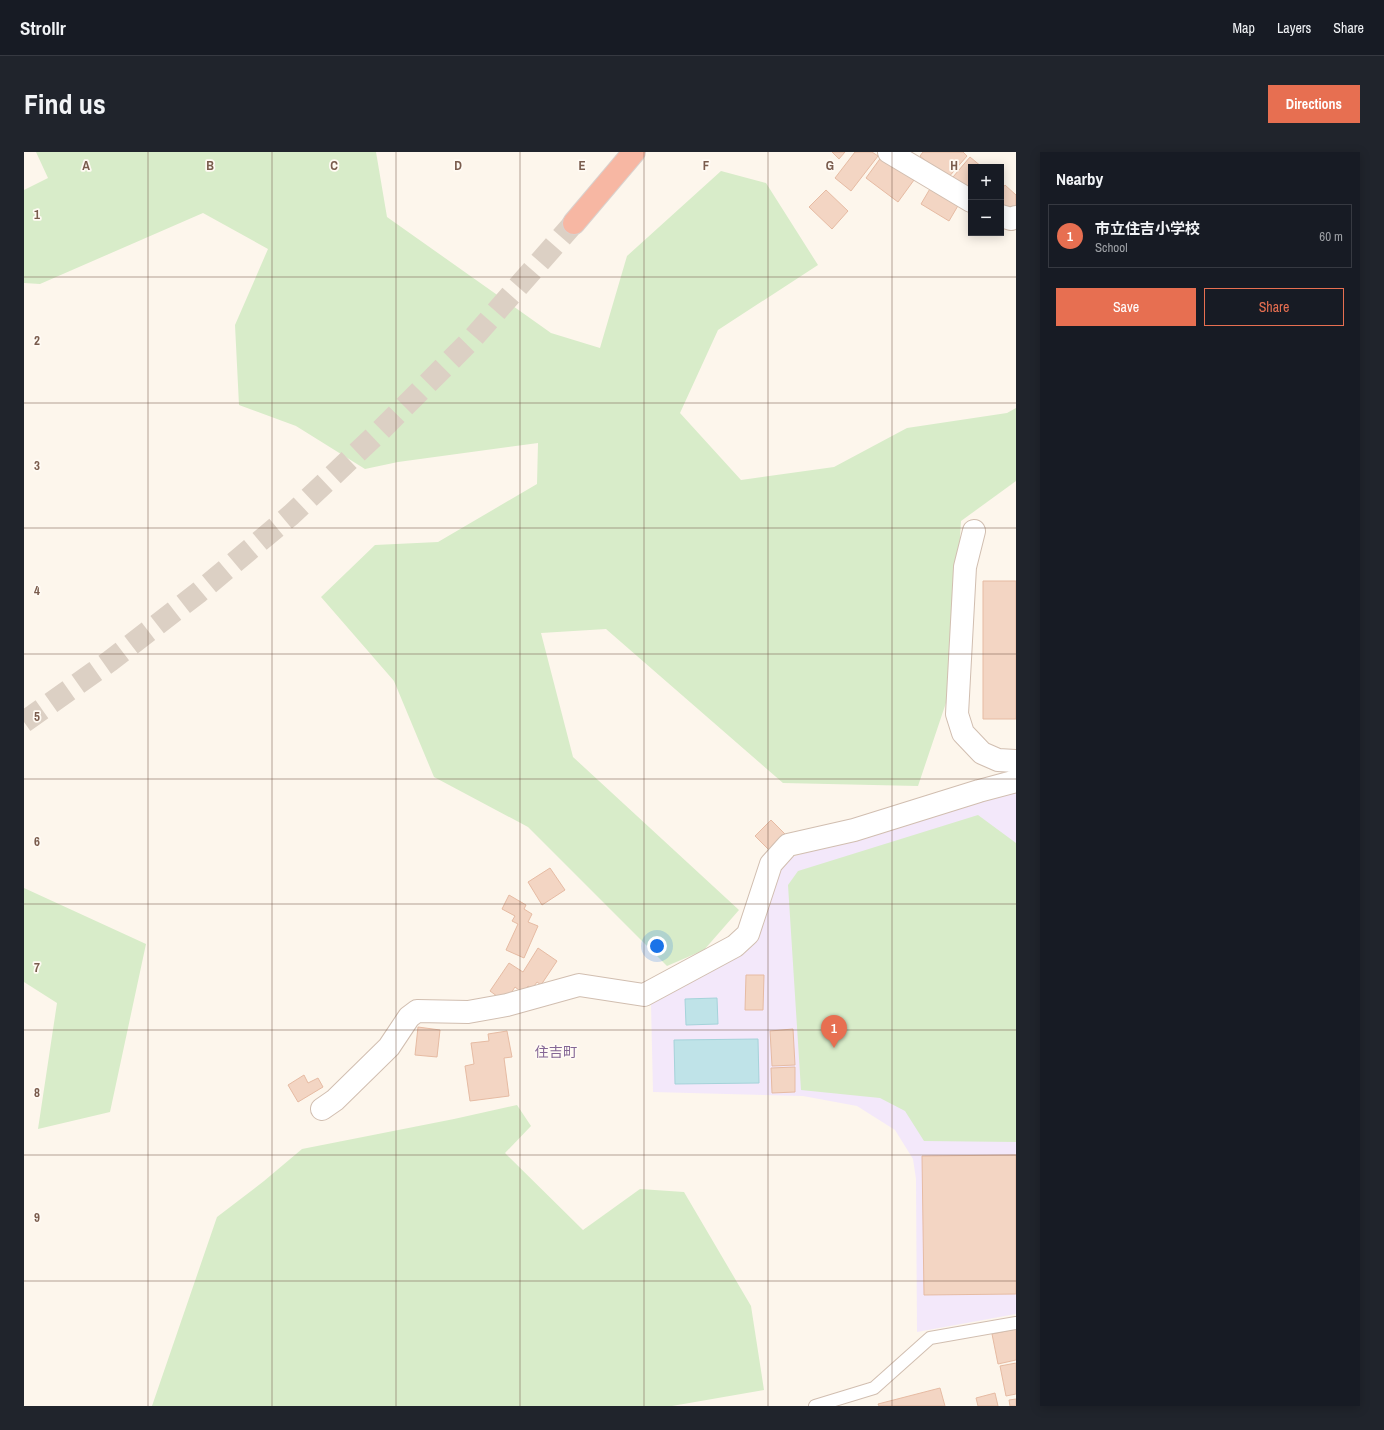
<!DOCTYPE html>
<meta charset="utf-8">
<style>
body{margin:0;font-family:"Archivo Narrow","Noto Sans JP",sans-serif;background:#20242c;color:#f1f3f6}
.controls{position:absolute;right:12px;top:12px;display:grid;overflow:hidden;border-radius:0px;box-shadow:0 2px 10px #0003}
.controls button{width:36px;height:36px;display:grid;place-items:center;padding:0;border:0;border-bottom:1px solid #363941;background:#171b24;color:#f1f3f6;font:20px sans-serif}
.you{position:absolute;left:633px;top:794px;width:14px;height:14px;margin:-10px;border:3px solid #fff;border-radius:50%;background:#1a73e8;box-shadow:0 0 0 6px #1a73e833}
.badge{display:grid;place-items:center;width:26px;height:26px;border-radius:50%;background:#e76f51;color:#fff;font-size:13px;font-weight:700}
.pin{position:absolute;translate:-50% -33px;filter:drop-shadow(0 1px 2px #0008)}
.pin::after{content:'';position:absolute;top:21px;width:14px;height:12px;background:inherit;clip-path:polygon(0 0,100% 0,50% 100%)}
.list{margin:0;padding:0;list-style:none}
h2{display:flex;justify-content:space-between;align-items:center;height:52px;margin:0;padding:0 16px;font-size:17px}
h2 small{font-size:13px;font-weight:400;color:#9ea1a6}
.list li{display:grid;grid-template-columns:26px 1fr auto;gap:12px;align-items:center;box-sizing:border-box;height:64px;margin:0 8px 8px;padding:0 8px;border:1px solid #363941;border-radius:0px}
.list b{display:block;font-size:15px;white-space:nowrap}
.list p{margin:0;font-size:13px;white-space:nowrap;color:#9ea1a6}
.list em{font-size:13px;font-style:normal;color:#9ea1a6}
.actions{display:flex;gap:8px;padding:12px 16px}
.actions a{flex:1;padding:9px 0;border:1px solid #e76f51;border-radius:0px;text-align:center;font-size:14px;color:#e76f51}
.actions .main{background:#e76f51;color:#fff}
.map{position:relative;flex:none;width:992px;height:1254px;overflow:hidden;border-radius:0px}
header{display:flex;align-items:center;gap:24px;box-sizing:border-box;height:56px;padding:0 20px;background:#171b24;border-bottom:1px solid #363941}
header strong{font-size:19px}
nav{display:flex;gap:22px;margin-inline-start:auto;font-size:14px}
.intro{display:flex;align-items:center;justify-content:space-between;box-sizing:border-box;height:96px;padding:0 24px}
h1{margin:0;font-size:28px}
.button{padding:10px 18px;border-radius:0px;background:#e76f51;color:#fff;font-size:14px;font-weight:700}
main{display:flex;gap:24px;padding:0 24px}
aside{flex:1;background:#171b24;border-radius:0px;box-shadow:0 2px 10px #0003}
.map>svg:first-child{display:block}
.education{fill:#f3e8fa}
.green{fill:#d8ecc9}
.water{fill:#bfe3e8;stroke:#a5d3da}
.building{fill:#f3d5c3;stroke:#e6bba3}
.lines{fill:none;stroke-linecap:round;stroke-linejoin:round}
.highway-tunnel{stroke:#dcd0c4;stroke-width:22;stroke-dasharray:22 11;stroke-linecap:butt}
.lane-casing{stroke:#d1beb0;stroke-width:14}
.street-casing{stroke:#d1beb0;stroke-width:24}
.highway-casing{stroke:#dad1cd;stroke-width:24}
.lane{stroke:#fff;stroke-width:12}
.street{stroke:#fff;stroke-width:22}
.highway{stroke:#f7b7a3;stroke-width:22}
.grid{fill:none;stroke:#7a5c4d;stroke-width:1;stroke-opacity:0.55}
.labels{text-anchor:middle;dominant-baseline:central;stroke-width:3.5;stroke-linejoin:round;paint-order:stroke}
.quarter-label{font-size:14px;fill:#846695;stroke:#fffaf3}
.grid-label{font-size:13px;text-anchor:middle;font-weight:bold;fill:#7a5c4d;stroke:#fffaf3;stroke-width:3.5;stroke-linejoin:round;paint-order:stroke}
</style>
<header>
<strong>Strollr</strong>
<nav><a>Map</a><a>Layers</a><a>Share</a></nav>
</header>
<div class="intro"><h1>Find us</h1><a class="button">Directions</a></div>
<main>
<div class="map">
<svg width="992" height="1254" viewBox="0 0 992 1254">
<rect width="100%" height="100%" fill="#fdf6ec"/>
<path class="education" d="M987,637H992V1162L893,1180L892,1027L889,1007L871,978L833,954L779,944L629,940L627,852L728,791L755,719L768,705Z"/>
<path class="green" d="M12,0H352L363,65L527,181L576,196L603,104L697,19L742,31L794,113L694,178L656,261L717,328L810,315L883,276L983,261L992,256V329L937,369L927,536L894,634L759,631L582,477L517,481L549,605L715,758L680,798L643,814L504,675L410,625L370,529L297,445L351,393L414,390L513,332L514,291L374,310L341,317L272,274L215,253L211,173L244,97L179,61L16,132L0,131V38L24,26Z
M954,663L992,691V990L900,989L881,959L856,946L777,938L764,733L774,719Z
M0,736L122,792L86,960L14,977L33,851L0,830Z
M493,953L507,974L481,1001L559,1078L616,1037L660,1040L727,1154L740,1238L648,1254H128L193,1065L240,1029L278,997L430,967Z"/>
<path class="water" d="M693,846L694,872L662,873L661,847Z
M734,887L735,931L651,932L650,888Z"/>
<path class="building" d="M808,0H821L815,7Z
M831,0H848L854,4L827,39L811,26Z
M899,0H939L943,4L923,27L896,4Z
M858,4L890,28L874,50L842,26Z
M946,5L958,15H947V33L943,37L929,25Z
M981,33L992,43V54L987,60L977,51V38Z
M907,35L935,52L925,69L897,52Z
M802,38L824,59L808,77L785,55Z
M959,429H992V567H959Z
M747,668L762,683L746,699L731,684Z
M526,716L541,738L518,753L504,730Z
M485,743L502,753L500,757L508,762L504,770L514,774L500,806L482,798L494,772L488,769L491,764L478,757Z
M514,796L533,809L517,833L513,830L508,837L504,834L499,841L491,835L481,850L466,839L485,811L499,820Z
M722,823H740L739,858H721Z
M394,875L416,878L413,905L391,903Z
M769,877L771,913L748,914L746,879Z
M483,879L488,905L480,906L485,944L446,949L441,914L450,912L447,891L465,889L464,882Z
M771,915V940L748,941L747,916Z
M280,923L284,931L294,926L299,935L274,950L264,933Z
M992,1003V1142L900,1143L898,1004Z
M992,1177V1208L974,1212L968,1182Z
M992,1211V1242L982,1244L976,1214Z
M916,1236L921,1254H855L854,1252Z
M971,1241L974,1254H954L952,1246Z
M992,1247V1254H986L985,1248Z"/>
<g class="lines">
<path class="highway-tunnel" d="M0,570L86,509L174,441L267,363L357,278L449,186L550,71"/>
<g class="lane-casing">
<path id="lane" d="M791,1254L850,1236L906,1186L992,1171"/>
</g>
<g class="street-casing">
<path id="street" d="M865,0L947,49
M977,64L987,67L992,65
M950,379L941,415L933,562L939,581L958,601L974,608L992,609
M298,957L311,948L365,895L385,865L393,859L444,860L483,853L555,833L620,843L711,794L724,782L747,712L764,693L830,678L955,639L992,629"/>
</g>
<g class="highway-casing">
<path id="highway" d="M550,71L610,0"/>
</g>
<use href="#lane" class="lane"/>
<use href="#street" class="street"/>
<use href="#highway" class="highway"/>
</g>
<path class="grid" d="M124,0V1254M248,0V1254M372,0V1254M496,0V1254M620,0V1254M744,0V1254M868,0V1254M0,125H992M0,251H992M0,376H992M0,502H992M0,627H992M0,752H992M0,878H992M0,1003H992M0,1129H992"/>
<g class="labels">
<g class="quarter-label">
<text x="532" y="900">住吉町</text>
</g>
</g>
<g class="grid-label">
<text x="62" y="18">A</text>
<text x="186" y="18">B</text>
<text x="310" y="18">C</text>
<text x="434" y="18">D</text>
<text x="558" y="18">E</text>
<text x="682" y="18">F</text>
<text x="806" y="18">G</text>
<text x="930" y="18">H</text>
<text x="13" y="67">1</text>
<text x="13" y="193">2</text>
<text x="13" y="318">3</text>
<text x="13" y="443">4</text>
<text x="13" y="569">5</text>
<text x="13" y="694">6</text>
<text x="13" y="820">7</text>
<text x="13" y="945">8</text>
<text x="13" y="1070">9</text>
</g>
</svg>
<div class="controls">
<button>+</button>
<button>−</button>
</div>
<div class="you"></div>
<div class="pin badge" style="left:810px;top:896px">1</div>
</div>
<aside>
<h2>Nearby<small></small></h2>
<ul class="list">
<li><span class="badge">1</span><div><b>市立住吉小学校</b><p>School</p></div><em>60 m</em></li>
</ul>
<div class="actions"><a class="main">Save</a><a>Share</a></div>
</aside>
</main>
